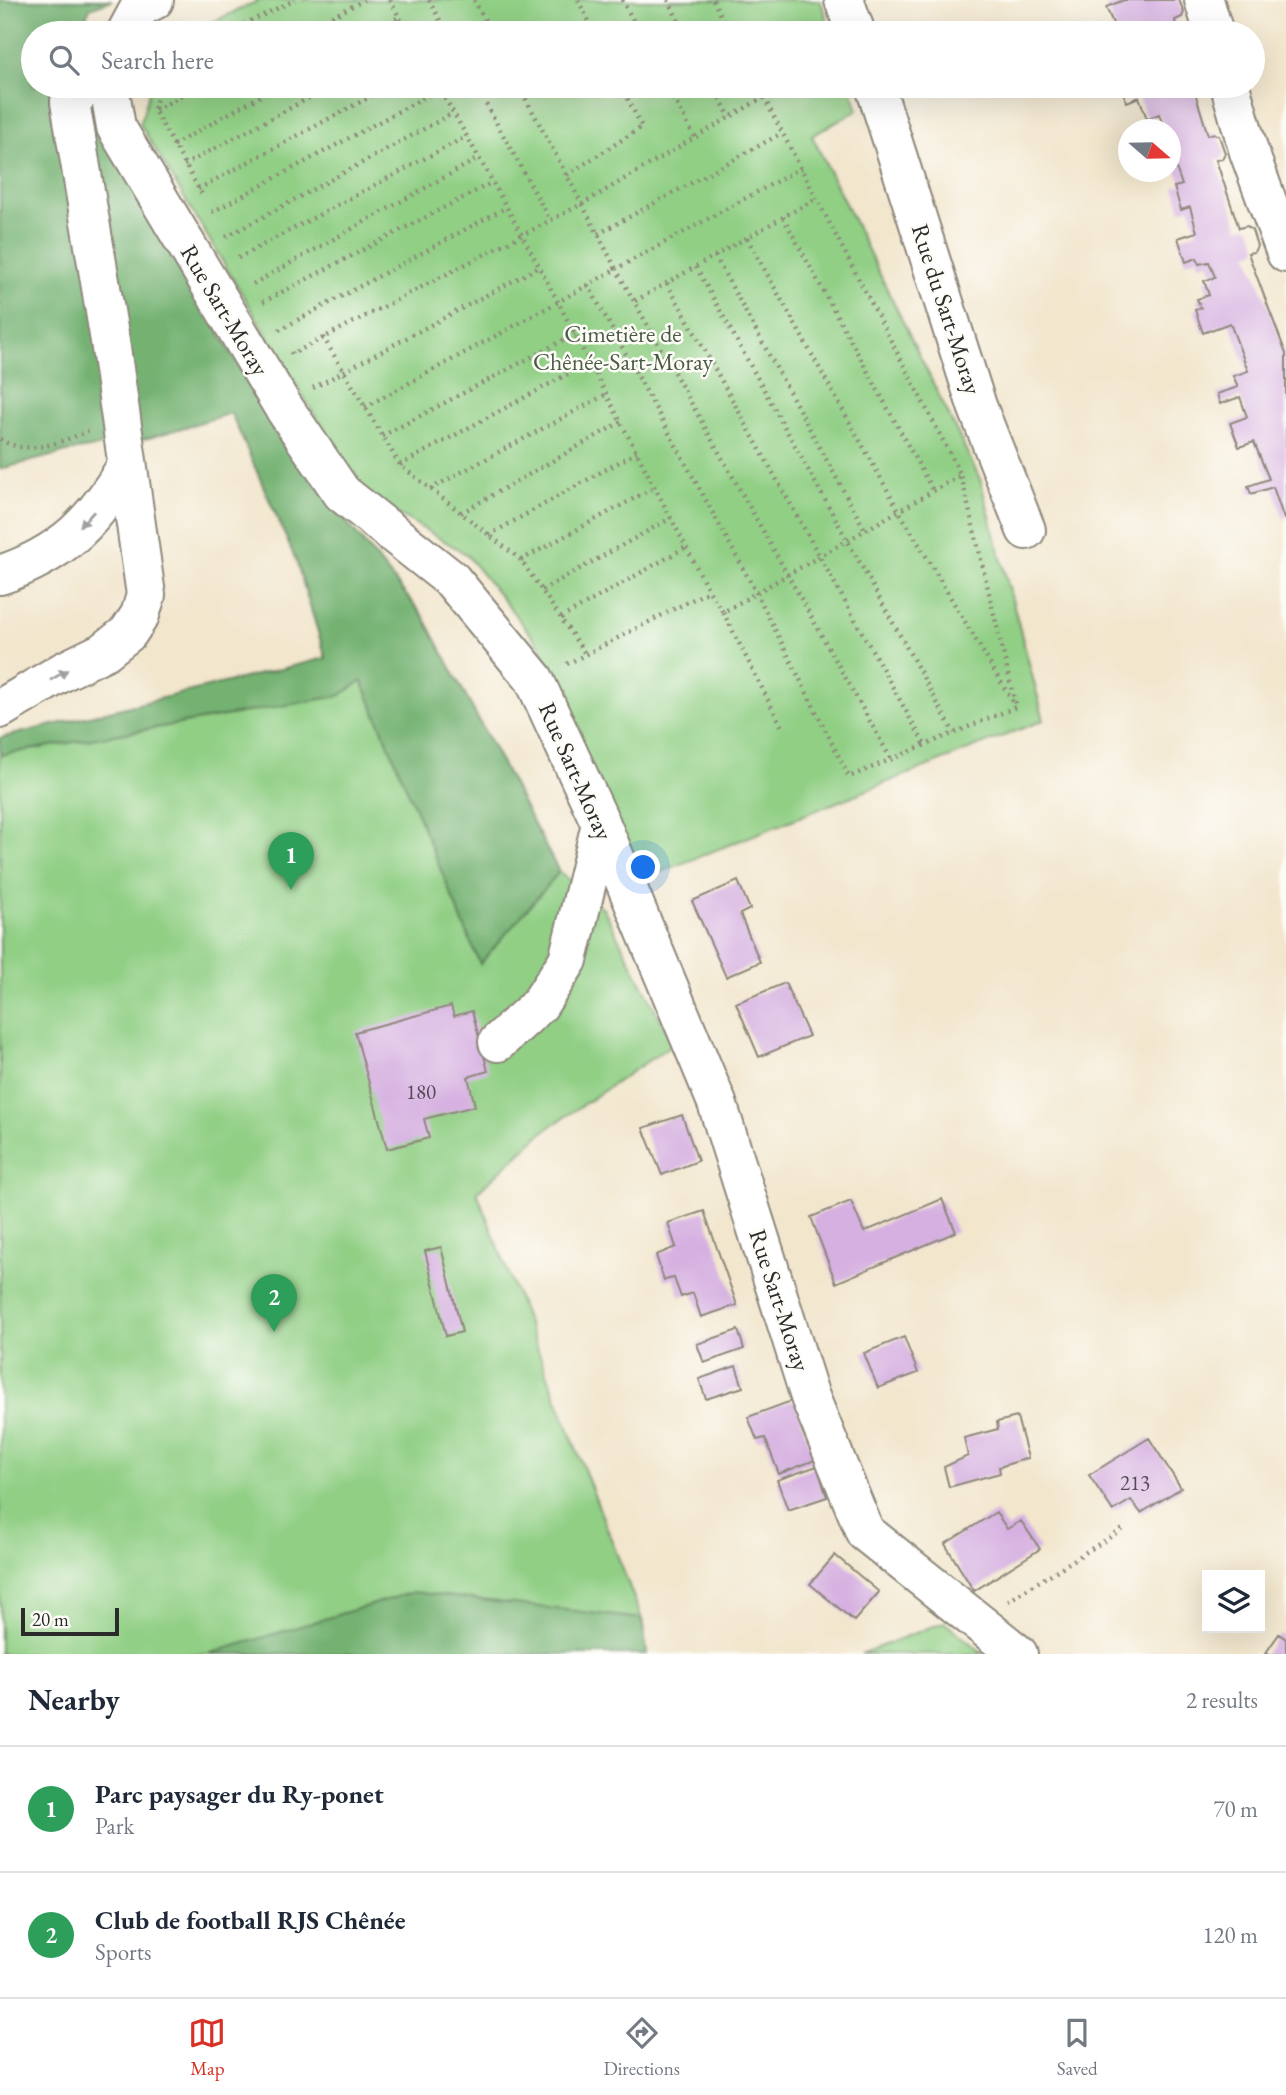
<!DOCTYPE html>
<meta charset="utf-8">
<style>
body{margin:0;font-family:"EB Garamond",serif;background:#f2f2f3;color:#1f2937}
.controls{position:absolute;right:21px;bottom:21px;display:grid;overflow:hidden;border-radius:0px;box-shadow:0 7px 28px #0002}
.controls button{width:63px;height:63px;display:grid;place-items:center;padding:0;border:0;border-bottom:2px solid #e0e1e3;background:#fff;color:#1f2937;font:35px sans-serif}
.compass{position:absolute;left:1118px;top:119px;width:63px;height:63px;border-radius:50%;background:#fff;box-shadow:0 7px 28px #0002;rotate:110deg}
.scale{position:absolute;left:21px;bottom:18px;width:98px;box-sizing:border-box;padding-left:7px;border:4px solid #2b2b2b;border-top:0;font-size:19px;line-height:24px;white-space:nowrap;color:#2b2b2b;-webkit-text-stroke:5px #fdfcf7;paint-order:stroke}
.you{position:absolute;left:644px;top:868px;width:24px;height:24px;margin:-18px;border:5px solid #fff;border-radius:50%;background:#1a73e8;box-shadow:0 0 0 10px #1a73e833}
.badge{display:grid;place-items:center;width:46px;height:46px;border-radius:50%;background:#d93025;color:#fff;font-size:23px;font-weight:700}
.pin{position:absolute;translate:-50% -58px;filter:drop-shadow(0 2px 4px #0008)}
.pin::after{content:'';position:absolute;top:37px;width:24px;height:21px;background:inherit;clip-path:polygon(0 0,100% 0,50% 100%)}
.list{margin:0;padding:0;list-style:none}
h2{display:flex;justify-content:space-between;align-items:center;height:91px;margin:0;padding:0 28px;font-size:30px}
h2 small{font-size:23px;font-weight:400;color:#747a83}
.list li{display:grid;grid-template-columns:46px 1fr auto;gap:21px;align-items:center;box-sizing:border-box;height:126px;padding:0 28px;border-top:2px solid #e0e1e3}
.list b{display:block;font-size:26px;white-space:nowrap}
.list p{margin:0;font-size:23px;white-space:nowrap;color:#747a83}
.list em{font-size:23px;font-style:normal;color:#747a83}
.icon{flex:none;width:38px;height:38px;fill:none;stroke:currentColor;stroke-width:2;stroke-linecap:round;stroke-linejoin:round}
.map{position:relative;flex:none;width:1286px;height:1654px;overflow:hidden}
.search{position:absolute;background:#fff;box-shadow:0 7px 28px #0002;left:21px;right:21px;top:21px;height:77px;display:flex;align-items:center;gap:18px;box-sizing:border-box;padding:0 24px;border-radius:38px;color:#747a83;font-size:26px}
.sheet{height:343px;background:#fff}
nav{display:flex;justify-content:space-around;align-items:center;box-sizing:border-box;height:98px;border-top:2px solid #e0e1e3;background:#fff;font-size:19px;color:#747a83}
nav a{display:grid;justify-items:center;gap:4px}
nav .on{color:#d93025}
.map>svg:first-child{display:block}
.green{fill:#91cf85;stroke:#5e7d58;stroke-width:2}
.forest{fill:#74b272;stroke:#506e4e;stroke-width:2}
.building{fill:#d6b0e1}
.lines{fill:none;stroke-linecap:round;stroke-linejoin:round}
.minor-casing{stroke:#8e887c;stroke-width:42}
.path{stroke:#8e887c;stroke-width:4.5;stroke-dasharray:2 5;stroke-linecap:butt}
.minor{stroke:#fff;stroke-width:38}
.oneway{fill:#a0a0a0}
.labels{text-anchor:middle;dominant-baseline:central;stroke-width:5;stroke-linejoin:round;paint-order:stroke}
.number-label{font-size:21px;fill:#564c58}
.street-label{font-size:24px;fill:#2b2b2b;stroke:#fdfcf7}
.park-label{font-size:24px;fill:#4a5c46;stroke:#fdfcf7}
</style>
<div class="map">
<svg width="1286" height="1654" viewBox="0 0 1286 1654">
<rect width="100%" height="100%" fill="#fdfcf7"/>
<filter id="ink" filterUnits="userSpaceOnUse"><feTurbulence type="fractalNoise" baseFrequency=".0143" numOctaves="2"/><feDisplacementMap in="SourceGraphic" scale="14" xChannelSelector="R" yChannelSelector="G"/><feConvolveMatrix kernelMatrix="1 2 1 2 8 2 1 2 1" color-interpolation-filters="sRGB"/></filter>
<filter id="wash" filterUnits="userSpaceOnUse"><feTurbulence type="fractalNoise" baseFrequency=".00686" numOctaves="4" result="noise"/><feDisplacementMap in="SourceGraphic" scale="28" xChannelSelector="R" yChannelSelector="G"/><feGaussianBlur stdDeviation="1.57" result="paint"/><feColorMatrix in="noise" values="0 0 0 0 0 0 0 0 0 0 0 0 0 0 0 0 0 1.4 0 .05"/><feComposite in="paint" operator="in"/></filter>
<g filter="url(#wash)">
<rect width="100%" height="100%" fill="#f2e6cd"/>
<path class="green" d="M260,0H820L832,33H189Z
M151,86H850L858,110L812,136L980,479L1044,720L638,881L541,647L466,554L361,492L140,124Z
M104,125L279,439L424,617L559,872L603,908L673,1044L544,1131L477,1192L642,1619L647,1654H0V738L326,658L296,560Z
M944,1622L984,1654H861Z"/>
<path class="forest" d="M0,0H112L90,8L79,33H33V86H59L56,94L96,116L104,125L279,439L424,617L559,872L480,964L362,681L339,696L0,755V738L326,658L296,560L231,413L149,438L71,451L0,469Z
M413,1592L642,1619L647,1654H208Z"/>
<g id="blocks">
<path class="building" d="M1124,0H1179L1184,12L1182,17L1175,20L1177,33H1117L1106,7Z
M1120,86H1193L1208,135L1214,133L1219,136L1225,153L1222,159L1216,160L1239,228L1247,226L1252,230L1257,246L1254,252L1248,253L1286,354V518L1284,519L1273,487L1251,494L1248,486L1269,479L1254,442L1239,447L1230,423L1247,417L1240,397L1220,404L1217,394L1238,387L1233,376L1248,371L1230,323L1203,333L1195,310L1201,308L1197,299L1209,295L1204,281L1215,277L1209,262L1199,264L1197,258L1186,262L1178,238L1197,232L1190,207L1181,210L1174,187L1182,185L1170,151V130H1165L1159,114L1147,119L1139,97L1127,102Z
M738,881L750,909L740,914L760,962L726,977L692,901Z
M785,983L809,1036L759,1057L736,1003Z
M451,1006L454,1016L472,1011L488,1071L468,1077L475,1106L424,1119L429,1138L387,1149L355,1032Z
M682,1115L698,1161L662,1175L643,1128Z
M942,1199L956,1232L836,1283L811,1217L851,1201L864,1232Z
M704,1211L737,1305L701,1317L693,1293L681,1297L674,1278L664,1280L656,1255L676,1247L668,1223Z
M441,1247L462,1332L446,1336L425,1251Z
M738,1330L744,1349L704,1363L697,1344Z
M904,1337L918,1373L878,1388L864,1353Z
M736,1366L743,1387L706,1399L699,1379Z
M794,1400L815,1460L779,1474L765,1438L757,1440L748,1417Z
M1017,1417L1028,1458L999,1467L1000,1473L949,1487L944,1467L968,1456L964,1438L998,1429L997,1422Z
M1149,1438L1181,1488L1141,1513L1131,1500L1113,1511L1089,1475Z
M817,1466L827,1497L788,1510L777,1480Z
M996,1512L1007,1529L1021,1521L1040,1549L974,1591L945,1544Z
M835,1555L879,1592L854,1621L810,1584Z
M1279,1634L1286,1639V1654H1265Z"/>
</g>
</g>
<g filter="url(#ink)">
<use href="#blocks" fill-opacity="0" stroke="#8e887c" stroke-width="2"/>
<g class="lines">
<g class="minor-casing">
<path id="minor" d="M844,0L856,33
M1204,0L1214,33
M126,33L140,7L154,0
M109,86L116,127L282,405L342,493L452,580L534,679L601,824L717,1103L810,1397L865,1532L1018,1654
M875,86L977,406L1026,530
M1230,86L1249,152L1286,253
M0,575C63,554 95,521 127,465
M0,709L64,671L105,651L128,633L140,615L146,595L110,341L70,102L86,86
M498,1042L539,1005L568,960L601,824"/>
</g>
<path class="path" d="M390,0L408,33
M429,0L447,33
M474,0L492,33
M578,0L595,33
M622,0L640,33
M668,0L685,33
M713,0L730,33
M225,33L295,0
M301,33L364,0
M371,33L399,17
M160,86L154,110L204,198
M476,86L550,220
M519,86L582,204L764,97
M667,86L695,138
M713,86L730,117
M155,110L200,86
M173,145L278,86
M184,165L331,86
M801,168L616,269L891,759
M567,175L642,127L621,86
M198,189L390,86
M212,212L440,89
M783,217L933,491
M598,234L782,133
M226,237L453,113
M747,238L899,511L1014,704
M715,256L865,530
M238,258L467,136
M696,267L954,733
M667,283L925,745
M253,284L479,158
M588,285L756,592L849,777L1016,707L961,475L758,86
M635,301L817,198
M263,302L493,182
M279,330L507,207
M323,337L400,465L521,560L586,655
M291,352L292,354L582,204L616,269L558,302C519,229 479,157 438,86
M313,388L539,267
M365,407L558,302L709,591
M382,436L575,334
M0,439C26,457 62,442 88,431
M400,465L590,362
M430,489L607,394
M461,513L621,422
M489,535L637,452
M521,560L655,487
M542,590L671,518
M723,612L782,727
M561,618L686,547
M567,664L709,591L723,612L961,475
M1008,1601L1123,1529"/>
<use href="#minor" class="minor"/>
</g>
<defs><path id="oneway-solid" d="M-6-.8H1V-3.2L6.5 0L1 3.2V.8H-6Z" transform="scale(1.75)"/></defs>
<g class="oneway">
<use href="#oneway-solid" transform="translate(87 519) rotate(133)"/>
<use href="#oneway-solid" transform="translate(59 675) rotate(-31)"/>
</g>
</g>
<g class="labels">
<g class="number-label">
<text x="421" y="1091">180</text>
<text x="1135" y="1482">213</text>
</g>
<g class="street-label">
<text transform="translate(947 309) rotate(72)">Rue du Sart-Moray</text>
<text transform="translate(225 310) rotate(59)">Rue Sart-Moray</text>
<text transform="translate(576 771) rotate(66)">Rue Sart-Moray</text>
<text transform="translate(780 1300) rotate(72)">Rue Sart-Moray</text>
</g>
<g class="park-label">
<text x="623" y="333">Cimetière de<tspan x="623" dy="28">Chênée-Sart-Moray</tspan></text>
</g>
</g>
</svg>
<div class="controls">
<button><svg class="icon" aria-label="layers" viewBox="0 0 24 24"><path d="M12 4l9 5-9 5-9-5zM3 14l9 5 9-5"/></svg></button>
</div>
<svg class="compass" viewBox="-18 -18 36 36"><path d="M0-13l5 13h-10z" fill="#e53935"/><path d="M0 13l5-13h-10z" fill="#747a83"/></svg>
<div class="scale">20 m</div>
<div class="you"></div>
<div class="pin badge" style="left:291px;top:890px;background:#2e9e5b">1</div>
<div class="pin badge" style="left:274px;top:1332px;background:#2e9e5b">2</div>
<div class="search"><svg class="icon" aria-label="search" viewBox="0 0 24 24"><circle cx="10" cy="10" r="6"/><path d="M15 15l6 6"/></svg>Search here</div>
</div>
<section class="sheet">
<h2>Nearby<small>2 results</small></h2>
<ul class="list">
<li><span class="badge" style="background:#2e9e5b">1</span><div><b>Parc paysager du Ry-ponet</b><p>Park</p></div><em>70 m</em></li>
<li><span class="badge" style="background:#2e9e5b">2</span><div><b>Club de football RJS Chênée</b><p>Sports</p></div><em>120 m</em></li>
</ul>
</section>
<nav>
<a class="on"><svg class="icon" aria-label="map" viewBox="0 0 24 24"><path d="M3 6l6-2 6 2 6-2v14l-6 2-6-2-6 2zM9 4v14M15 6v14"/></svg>Map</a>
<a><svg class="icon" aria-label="directions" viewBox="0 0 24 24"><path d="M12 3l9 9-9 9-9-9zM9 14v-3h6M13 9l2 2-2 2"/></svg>Directions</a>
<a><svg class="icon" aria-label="saved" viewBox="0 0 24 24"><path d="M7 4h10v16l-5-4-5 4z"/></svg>Saved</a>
</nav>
